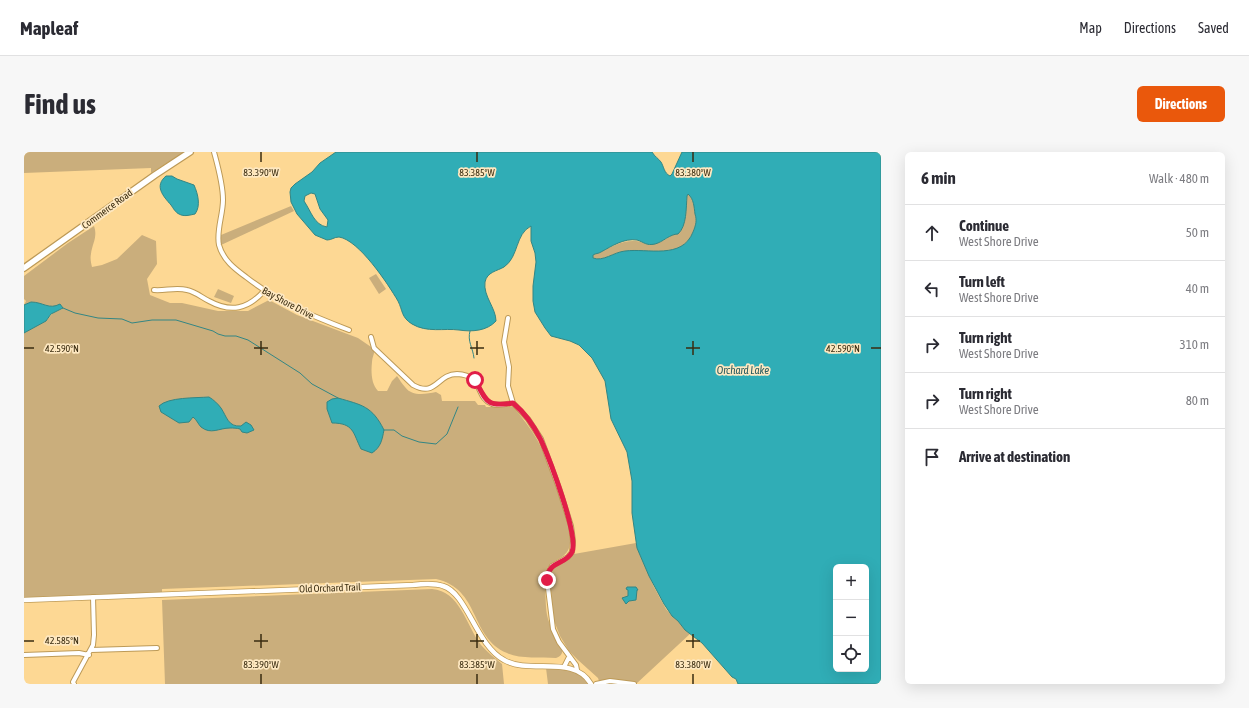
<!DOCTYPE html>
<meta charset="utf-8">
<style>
body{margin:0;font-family:"Asap Condensed",sans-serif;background:#f7f7f7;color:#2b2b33}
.controls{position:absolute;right:12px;bottom:12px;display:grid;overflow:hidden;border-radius:6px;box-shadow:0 4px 16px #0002}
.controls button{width:36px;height:36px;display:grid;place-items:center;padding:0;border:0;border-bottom:1px solid #e1e1e2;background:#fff;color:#2b2b33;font:20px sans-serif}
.stop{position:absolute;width:12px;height:12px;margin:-9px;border:3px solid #e11d48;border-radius:50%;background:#fff}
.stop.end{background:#e11d48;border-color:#fff;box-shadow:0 1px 4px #0008}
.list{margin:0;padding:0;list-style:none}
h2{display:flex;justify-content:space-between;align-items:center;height:52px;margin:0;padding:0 16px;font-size:17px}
h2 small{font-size:13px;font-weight:400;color:#7c7c81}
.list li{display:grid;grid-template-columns:26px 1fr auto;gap:12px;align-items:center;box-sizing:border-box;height:56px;padding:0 16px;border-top:1px solid #e1e1e2}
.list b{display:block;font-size:15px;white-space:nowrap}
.list p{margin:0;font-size:13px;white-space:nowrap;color:#7c7c81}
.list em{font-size:13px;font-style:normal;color:#7c7c81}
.icon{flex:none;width:22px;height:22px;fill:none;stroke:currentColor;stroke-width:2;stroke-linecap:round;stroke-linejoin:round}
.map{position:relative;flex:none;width:857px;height:532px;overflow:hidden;border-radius:6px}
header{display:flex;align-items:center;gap:24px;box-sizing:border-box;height:56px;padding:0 20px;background:#fff;border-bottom:1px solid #e1e1e2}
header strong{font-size:19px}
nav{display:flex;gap:22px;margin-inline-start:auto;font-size:14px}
.intro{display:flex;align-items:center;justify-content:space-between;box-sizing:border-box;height:96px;padding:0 24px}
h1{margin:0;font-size:28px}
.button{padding:10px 18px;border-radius:6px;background:#ea580c;color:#fff;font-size:14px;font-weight:700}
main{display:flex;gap:24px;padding:0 24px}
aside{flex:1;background:#fff;border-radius:6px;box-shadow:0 4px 16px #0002}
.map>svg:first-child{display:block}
.green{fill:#caae7c}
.water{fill:#30adb6;stroke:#338684;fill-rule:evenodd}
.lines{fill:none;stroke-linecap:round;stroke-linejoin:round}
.stream{stroke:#338684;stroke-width:1}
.minor-casing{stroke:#bd9a57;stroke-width:6}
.tertiary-casing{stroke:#bd9a57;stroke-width:6}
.secondary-casing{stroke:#bd9a57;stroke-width:8}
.minor{stroke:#fff;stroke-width:4}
.tertiary{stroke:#fff;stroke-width:4.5}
.secondary{stroke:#fff;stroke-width:5.5}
.route{stroke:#e11d48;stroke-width:5}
.ticks{fill:none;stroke:#3a2c10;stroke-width:1.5}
.labels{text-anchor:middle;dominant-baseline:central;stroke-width:3.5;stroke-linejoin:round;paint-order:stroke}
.street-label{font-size:10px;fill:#3a2c10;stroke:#fee8c1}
.water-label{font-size:11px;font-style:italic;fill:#285a5e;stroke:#fee8c1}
.ticks-label{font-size:10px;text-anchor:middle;fill:#3a2c10;stroke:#fee8c1;stroke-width:3.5;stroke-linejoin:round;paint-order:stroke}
</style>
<header>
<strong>Mapleaf</strong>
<nav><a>Map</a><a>Directions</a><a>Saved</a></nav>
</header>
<div class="intro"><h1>Find us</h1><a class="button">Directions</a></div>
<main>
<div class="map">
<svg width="857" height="532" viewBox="0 0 857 532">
<rect width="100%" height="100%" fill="#fdd894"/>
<path class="green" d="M0,0H160L127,21V16L0,21Z
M664,42C670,47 672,60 672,68C672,72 671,76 669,80C658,108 624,97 601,99C590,100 579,110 569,106V103C572,101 574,102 577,100C589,94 598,88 612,89C618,89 622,94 629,92C641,90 649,82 658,76L662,61L663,44Z
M267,54L270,59L197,93V83Z
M70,74C74,85 68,92 67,102C66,106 67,111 68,115L78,113L93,107L118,83L132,89L133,112L123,127L126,143L146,151H158L194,159H224L245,148L273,163L334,186L350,197C351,202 348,205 348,210C347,219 347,232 354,239H363L368,229L373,224C376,228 378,232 381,235C388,245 402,242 412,240L417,243L418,249H451L454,253H461L462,255H489C498,265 507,277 514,289C524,309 552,376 545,396C540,411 518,406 521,431C522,443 521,456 524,467C527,478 536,488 538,497C539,502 536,505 532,506C517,505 496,507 483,501C445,485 457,437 412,427L138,437V442L0,446V181L23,168L29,161L38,157L34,153L31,155L7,150L0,153L2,149L0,147V124L44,91Z
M352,122L362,137L355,142L345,126Z
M194,137L210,144L207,151L190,145Z
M612,391L614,398L630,435L642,457L648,464L654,469L661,478L667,481L612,532L588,527L575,529L574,526L554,508L545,499L536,484L529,466L526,424L530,416L543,407L549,400L550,402Z
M408,437C436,439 442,473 457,493C463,500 471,506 478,512L480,532H141L138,448Z
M522,516L548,517L566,532H524Z"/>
<path class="water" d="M312,0H628C631,5 634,6 637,10C640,15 640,21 646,24L648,22L658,0H857V532H714L712,527L708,525L678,491L661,478L654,469L648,464L640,452L625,424L613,396L608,361V329L603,300L587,267L581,229L568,206L555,193L546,189L527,184L521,176L511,160L509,149V134L512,110L511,101L507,89V74C491,82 495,105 480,115C473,119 463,120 461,130C459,144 472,156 472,169C463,179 448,180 435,178C420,176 403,181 388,172C377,165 379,159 374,149C364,132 335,88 315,85C310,85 308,88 303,88L291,83L273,62L267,50L266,40L267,36L271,32L288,20L296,11ZM287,41L291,42L296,57L304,68L303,75C290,73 287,59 280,49L281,44ZM664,42C670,47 670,55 671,62C673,68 672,73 669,80C658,108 624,96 601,99C590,100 579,110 569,106V103C572,101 574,102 577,100C588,94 600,86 613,88C620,90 622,94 631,92C639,90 646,82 654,82C663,74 662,56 663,44ZM812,415H842V517H812Z
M142,24H148L153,27L170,33C174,42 177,54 171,62C166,63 160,65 155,62C152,61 149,56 147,53C139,44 130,34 142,24Z
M7,150C19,150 25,158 36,152L39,156L27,162L22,169L0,181V153Z
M185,245C190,248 194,252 197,256C203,265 204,275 217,274L222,270L227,273L230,278L223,281L218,280L216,277C213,276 209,276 206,276C195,276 187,283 177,275C174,272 173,268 169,265L165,270L155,271L137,260L135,254C144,245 172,246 185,245Z
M314,246C338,253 348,254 360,278C358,288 357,295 348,301L337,297C329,281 330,271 308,271L303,257V250L308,247Z
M603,435H612L614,438H613L612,448L605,449L602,452L598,446L604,444V438L602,437Z"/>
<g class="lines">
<path class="stream" d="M39,156L51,161L74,166L98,167L108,171L128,168H152L189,179L194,182L201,184H212L224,188L276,221L288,232L314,246
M446,179C443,189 449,196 450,206
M360,278H370L378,284L395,290L412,292L423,282L434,255"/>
<g class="minor-casing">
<path id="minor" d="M190,0C194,15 199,32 199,48C199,63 192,79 195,93C199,108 211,117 222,125C254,150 288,164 325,178
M130,138C141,139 152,135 163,138C172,140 177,145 185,149C207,161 224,157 240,139
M484,166L480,190L485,215L484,234L489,251L504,267L517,287L535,336L547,374L549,389L548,400L544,405L528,414L525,419L523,428L529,477L535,490L552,513L553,518
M347,185L350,196L389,233C412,246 413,222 433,222C460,223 451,246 468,252C475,254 483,252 489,251
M67,498L133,496
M0,503L55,501L65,503
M540,515L545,505
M50,532L49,530L69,493L70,483L69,445
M572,532L586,529L610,532"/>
</g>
<g class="tertiary-casing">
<path id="tertiary" d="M0,448L389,433C398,432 410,431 419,434C443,441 452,493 480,508C506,523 550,502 567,532"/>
</g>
<g class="secondary-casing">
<path id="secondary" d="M0,116L131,23L166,0"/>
</g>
<use href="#minor" class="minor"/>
<use href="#tertiary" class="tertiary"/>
<use href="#secondary" class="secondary"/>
</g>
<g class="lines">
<path class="route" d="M451,228C463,250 462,255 489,251C501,261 510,274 517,288C525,306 555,383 548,400C542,413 524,408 523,428"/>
</g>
<path class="ticks" d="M237,0V10M453,0V10M669,0V10M237,189V203M453,189V203M669,189V203M0,196H10M230,196H244M446,196H460M662,196H676M847,196H857M237,482V496M453,482V496M669,482V496M0,489H10M230,489H244M446,489H460M662,489H676M237,522V532M453,522V532M669,522V532"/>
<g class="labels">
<g class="street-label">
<text transform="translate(83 57) rotate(-36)">Commerce Road</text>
<text transform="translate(264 151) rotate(28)">Bay Shore Drive</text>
<text transform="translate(306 436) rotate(-2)">Old Orchard Trail</text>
</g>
<g class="water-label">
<text x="719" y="218">Orchard Lake</text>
</g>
</g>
<g class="ticks-label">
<text x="237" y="24">83.390°W</text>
<text x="453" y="24">83.385°W</text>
<text x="669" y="24">83.380°W</text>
<text x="38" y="200">42.590°N</text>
<text x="819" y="200">42.590°N</text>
<text x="38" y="492">42.585°N</text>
<text x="237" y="516">83.390°W</text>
<text x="453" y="516">83.385°W</text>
<text x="669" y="516">83.380°W</text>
</g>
</svg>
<div class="controls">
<button>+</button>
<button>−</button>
<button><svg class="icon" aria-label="locate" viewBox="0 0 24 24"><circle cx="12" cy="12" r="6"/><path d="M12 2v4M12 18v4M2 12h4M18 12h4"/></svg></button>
</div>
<div class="stop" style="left:451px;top:228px"></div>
<div class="stop end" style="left:523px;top:428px"></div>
</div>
<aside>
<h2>6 min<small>Walk · 480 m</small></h2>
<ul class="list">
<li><svg class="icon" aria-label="ahead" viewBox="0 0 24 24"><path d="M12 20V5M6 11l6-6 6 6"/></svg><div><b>Continue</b><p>West Shore Drive</p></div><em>50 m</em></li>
<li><svg class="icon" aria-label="left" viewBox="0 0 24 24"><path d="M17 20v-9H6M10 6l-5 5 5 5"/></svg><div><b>Turn left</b><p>West Shore Drive</p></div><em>40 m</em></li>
<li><svg class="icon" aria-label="right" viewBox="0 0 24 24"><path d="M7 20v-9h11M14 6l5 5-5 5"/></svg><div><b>Turn right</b><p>West Shore Drive</p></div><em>310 m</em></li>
<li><svg class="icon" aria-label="right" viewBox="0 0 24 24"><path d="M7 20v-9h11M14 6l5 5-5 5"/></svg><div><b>Turn right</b><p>West Shore Drive</p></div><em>80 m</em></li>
<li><svg class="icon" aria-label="arrive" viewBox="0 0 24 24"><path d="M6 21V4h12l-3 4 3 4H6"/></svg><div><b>Arrive at destination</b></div></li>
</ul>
</aside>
</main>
